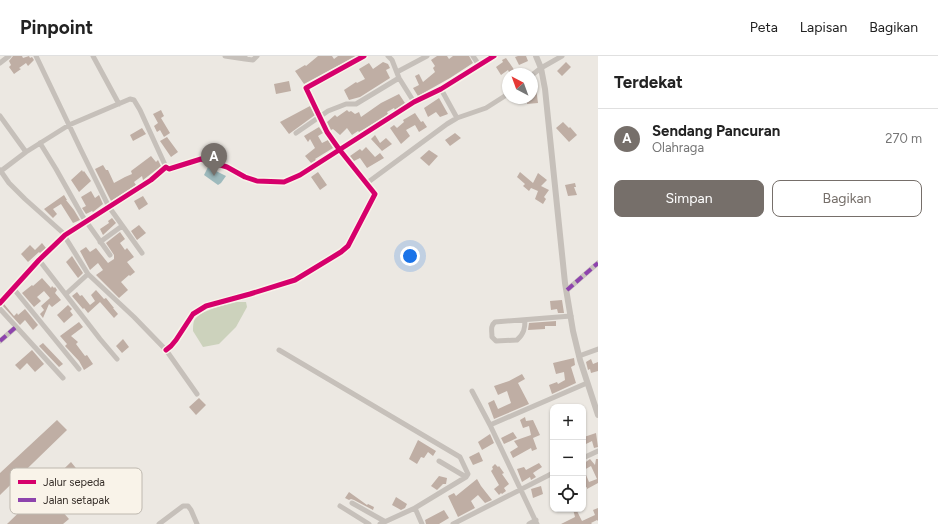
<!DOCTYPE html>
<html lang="id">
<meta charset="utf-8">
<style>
body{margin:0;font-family:Figtree,sans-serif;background:#f6f6f6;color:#222}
.controls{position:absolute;right:12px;bottom:12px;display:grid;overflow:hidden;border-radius:8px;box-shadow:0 1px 3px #0004}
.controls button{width:36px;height:36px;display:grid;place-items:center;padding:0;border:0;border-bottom:1px solid #e0e0e0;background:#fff;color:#222;font:20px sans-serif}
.compass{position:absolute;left:502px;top:12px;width:36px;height:36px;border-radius:50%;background:#fff;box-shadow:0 1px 3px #0004;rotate:319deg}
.you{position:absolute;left:410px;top:200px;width:14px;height:14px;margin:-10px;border:3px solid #fff;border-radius:50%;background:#1a73e8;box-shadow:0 0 0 6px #1a73e833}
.badge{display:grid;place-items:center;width:26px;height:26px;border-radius:50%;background:#766f6a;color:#fff;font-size:13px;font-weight:700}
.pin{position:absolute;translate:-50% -33px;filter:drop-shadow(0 1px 2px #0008)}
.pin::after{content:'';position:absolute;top:21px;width:14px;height:12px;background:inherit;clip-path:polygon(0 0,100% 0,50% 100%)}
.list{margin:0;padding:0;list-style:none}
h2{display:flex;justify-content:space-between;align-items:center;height:52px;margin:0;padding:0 16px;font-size:17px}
h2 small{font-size:13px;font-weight:400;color:#767676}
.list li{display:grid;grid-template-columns:26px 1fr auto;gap:12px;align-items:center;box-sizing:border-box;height:60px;padding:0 16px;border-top:1px solid #e0e0e0}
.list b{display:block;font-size:15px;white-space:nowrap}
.list p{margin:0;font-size:13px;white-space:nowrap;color:#767676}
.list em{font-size:13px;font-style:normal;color:#767676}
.actions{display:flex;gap:8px;padding:12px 16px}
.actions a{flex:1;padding:9px 0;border:1px solid #766f6a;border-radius:8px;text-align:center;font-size:14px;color:#766f6a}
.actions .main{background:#766f6a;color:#fff}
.icon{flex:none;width:22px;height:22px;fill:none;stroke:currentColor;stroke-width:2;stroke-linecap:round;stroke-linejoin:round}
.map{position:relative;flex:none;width:598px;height:468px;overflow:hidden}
header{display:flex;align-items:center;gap:24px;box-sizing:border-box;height:56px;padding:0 20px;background:#fff;border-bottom:1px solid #e0e0e0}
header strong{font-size:19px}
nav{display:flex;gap:22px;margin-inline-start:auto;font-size:14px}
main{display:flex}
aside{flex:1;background:#fff}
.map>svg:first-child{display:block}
.green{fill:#ccd2bc}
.water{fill:#9ebabd}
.building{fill:#bfaea4;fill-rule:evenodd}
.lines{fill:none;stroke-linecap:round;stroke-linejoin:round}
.minor{stroke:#c6c0ba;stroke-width:5}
.tertiary{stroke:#c6c0ba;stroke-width:6}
.quiet{stroke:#8e44ad;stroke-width:4;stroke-dasharray:8 4;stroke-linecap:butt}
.cycleway-casing{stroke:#f9f3e9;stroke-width:8}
.cycleway{stroke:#d6006c;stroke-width:5}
.key{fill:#f9f3e9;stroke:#beb8af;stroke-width:1}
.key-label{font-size:11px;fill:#362e29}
</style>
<header>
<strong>Pinpoint</strong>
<nav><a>Peta</a><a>Lapisan</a><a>Bagikan</a></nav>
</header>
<main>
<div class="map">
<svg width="598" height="468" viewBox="0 0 598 468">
<rect width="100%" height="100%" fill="#ece8e2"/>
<path class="green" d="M237,246H246L247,251L236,271L219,288L203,291L193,275C193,272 193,268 194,265C199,254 226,249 237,246Z"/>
<path class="water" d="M208,111L226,120L221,127L218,129L204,119Z"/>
<path class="building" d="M13,0H22L23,2L29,0L30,2L32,1L34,4L28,10L26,7L19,12L21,13L14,18L9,11L11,9L9,5Z
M318,0H332L334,3L338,0H356L304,28L295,15L305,9L306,10Z
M437,0H447L449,3L453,0H469L473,7L450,22L418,40L413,32L419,29L415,20L419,18L423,26L435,16L433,12L435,10L431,4Z
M518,0H526L528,5L519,9L515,1Z
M506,2L513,12L516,18H510L508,14L501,19L496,11L503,6L502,4Z
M383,6L388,8L390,12L386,14L390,22L360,41L349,44L344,34L356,26L357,27L365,23L359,13L369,7L373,13Z
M566,6L571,11L562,20L557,15Z
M289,25L291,35L276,38L274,28Z
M532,32H536L538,47L527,48V42H532Z
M399,38L405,47L395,54L394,52L387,56L388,58L384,61L359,76L358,75L352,79L347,72L340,79L333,73L331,74L327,66L335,59L337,61L347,54L349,56L351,55L355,58L359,56L361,61L381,47Z
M439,42L448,58L440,61L436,56L428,61L424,52Z
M310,50L315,59L289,78L280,66Z
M161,54L164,60L161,62L170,77L164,81L160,74L157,76L154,70L158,67L153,58Z
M415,57L421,66L423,65L427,71L419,76L415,69L406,74L410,80L401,88L390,72L394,69L397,72L404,66L403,64Z
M563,66L569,72L570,71L577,79L569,86L556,72Z
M319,71L323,77L318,80L322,87L328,84L333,92L315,103L316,104L311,107L305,100L315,92L310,83L308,86L304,80Z
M142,72L146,78L133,85L130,79Z
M455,77L461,82L450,90L445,84Z
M375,79L380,87L386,82L392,88L382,95L371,83Z
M167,81L178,96L171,101L160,85Z
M366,91L375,101L380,97L384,102L367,112L360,102L354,105L350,100L360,93L362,95Z
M429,94L438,100L429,110L420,102Z
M151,100L156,106L158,104L161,110L143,124L142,120L134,126L136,129L111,145L95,113L103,109L106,114H108L114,127L125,121L132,118L131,115Z
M82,114L83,116L84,115L91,125L79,136L71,124Z
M318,116L327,129L320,134L311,121Z
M520,116L533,127L538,117L547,124L541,130L549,134L544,141L546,143L543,148L535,143L538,135L531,132L529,135L523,130L525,128L517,121Z
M575,127L576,131H574L577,139L568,140L565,129Z
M91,135L95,142L99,139L103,148L93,156L92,155L86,158L82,152L86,150L81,141Z
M64,139L67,144H66L74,154L80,164L73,167L61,148L53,153L57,158L53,162L44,153Z
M143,140L148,148L139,154L134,145Z
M112,162L116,167L103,179L100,173L109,167L108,165Z
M139,169L146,177L137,184L131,175Z
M120,176L125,183L120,187L125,194L127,192L134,201L127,206L135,216L130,220L129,219L121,226L128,234L119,242L96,219L103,214L98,207L90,214L80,195L86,191L90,196L96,192L108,207L114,203V199L106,187Z
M42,187L46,192L40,197L39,196L28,206L21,198L30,189L35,194Z
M72,200L83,217L78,222L66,206Z
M42,222L51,232L52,230L54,232L55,231L57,234L55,237L61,244L52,251L49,248L43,262L40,258L44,254L41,250L50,242L44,235L37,241L41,245L34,251L22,237L32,229L33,230Z
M96,234L104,243L106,242L114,252H113L118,258L114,262L100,246L88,257L84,252L83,253L72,240L77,236L80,240L82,239L90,249L95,245L91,239Z
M562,244L564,257H558L557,253L551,254L550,245Z
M4,248L14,260L17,257L18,259L25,253L38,269L33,274L25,264L20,269L3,250Z
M68,249L72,253L70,255L73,259L64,267L57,259Z
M556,265V270H545V273L528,274L529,267Z
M79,266L83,271L71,280L78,286L76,288L85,300L87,299L93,308L84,314L79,305L65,290L67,288L60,280Z
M123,283L129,291L122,297L116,290Z
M43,287L63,308L59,311L39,290Z
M32,294L44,308L35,316L27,307L20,314L15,309Z
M574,302L575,309L571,311L576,327L552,338L549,329L557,326L558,328L565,324L564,316L556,318L553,307Z
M591,303L593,308L598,306V315L591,317L590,313L588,314L586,306Z
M522,318L525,323L518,327L529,348L494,363L488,347L494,344L498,353L511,347L507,335L498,339L494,330L509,325Z
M199,342L206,349L196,359L189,351Z
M525,361L526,365L533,364L540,379L533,382L537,393L532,395L531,392L513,402L510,396L518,391L514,385L531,379L529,370L523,372L520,364Z
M57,364L67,374L0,439V417Z
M513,376L517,382L504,388L501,382Z
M596,377L598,391L594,392L592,385L586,388L584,381Z
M490,378L494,387L482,394L478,386Z
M418,384L436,395L433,400L428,396L424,402L421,401L417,408L409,403Z
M479,396L483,405L473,409L469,401Z
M590,403L595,409L596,403H598V427L587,433V431L583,433V408ZM591,410L597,423L589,426L584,414Z
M71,406L80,417L52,444L69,463L63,468H7Z
M539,407L542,411L533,417L536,421L531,424L530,421L522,426L517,413L524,411L526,414Z
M495,408L498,411L499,410L504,417L502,418L509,428L504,432L506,435L502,438L501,437L499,439L494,433L499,429L491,415L493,413L492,411Z
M439,420L447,422L446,428H443L437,434L431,430Z
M477,423L481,430L492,444L485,447L478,439L471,445L475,452L458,461L448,440L454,437L456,440Z
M541,430L543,438L533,442L531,433Z
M349,436L367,449L368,448L374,451L373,454L354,444L351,443L349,444L345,442Z
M396,441L407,448L405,452L401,454L392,449Z
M598,452V465L597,464L591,467L592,468H561L575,461L573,453H576L582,465L595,459L593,454Z
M444,454L449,462L439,468H426L425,464Z"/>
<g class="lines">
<path class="minor" d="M36,0L80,92L109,151L142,197
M93,0L119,48
M225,0L245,3V0
M388,0L392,4L399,22L414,46
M473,0L479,9
M245,3L253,4L257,0
M0,7L9,0
M397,16L427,0
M532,19L541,12L562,0
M441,33L457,62
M0,60L26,96L69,69L130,43L134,44L140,54L166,111
M296,77L328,55L346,48H356L399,22
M40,87L56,113L83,161L110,199
M0,114L9,127L25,143L62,176L88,218L134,261L166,294L197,338
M1,115L26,96
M367,127L447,68L457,62L486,52L508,38
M100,186L122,170
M39,204L100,283L117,303
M13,232L79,313
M567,234L598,207
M66,238L88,218
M0,247L39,204L65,179L151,124L166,111L169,113L201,103L227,111L245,121L257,125L284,126L300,119L414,46L441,33L494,0
M0,253L63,322
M525,264C525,272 524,278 517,284L496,285L492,281C492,275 490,270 495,266L571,260
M0,285L16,271
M166,294L171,290L176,284L193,258L206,250L250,238L295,224L341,196L348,190L375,138L339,93L327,76L306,32L364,0
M279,294L460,401L468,418L466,421L415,452
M579,300L598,293
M472,335L490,369L537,468
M490,369L587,327
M583,402L598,395
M439,405L466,421
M352,447L384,465
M340,450L369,468
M159,468L183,450H188L191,454L197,468
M380,468L415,452L422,468
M453,468L553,417
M529,468L536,464"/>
<path class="tertiary" d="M536,0L541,12L545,33L565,227L573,275L580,304L598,359"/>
<path class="quiet" d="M567,234L598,207
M0,285L16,271"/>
<g class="cycleway-casing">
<path id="cycleway" d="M0,247L39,204L65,179L151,124L166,111L169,113L201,103L227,111L245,121L257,125L284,126L300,119L414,46L441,33L494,0
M166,294L171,290L176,284L193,258L206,250L250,238L295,224L341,196L348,190L375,138L339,93L327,76L306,32L364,0"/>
</g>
<use href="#cycleway" class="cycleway"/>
</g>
<rect x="10" y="412" width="132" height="46" rx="6" class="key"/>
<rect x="18" y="424" width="18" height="4" fill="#d6006c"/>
<rect x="18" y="442" width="18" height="4" fill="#8e44ad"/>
<g class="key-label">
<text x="43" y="430">Jalur sepeda</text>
<text x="43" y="448">Jalan setapak</text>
</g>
</svg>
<div class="controls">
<button>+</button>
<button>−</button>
<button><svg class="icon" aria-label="locate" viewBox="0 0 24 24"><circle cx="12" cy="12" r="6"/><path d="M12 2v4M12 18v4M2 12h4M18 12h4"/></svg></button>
</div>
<svg class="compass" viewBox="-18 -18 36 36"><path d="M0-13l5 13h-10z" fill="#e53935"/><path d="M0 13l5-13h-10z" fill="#767676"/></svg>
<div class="you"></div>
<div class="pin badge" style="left:214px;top:120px">A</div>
</div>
<aside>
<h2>Terdekat<small></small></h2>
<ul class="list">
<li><span class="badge">A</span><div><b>Sendang Pancuran</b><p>Olahraga</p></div><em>270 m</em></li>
</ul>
<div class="actions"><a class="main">Simpan</a><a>Bagikan</a></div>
</aside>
</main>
